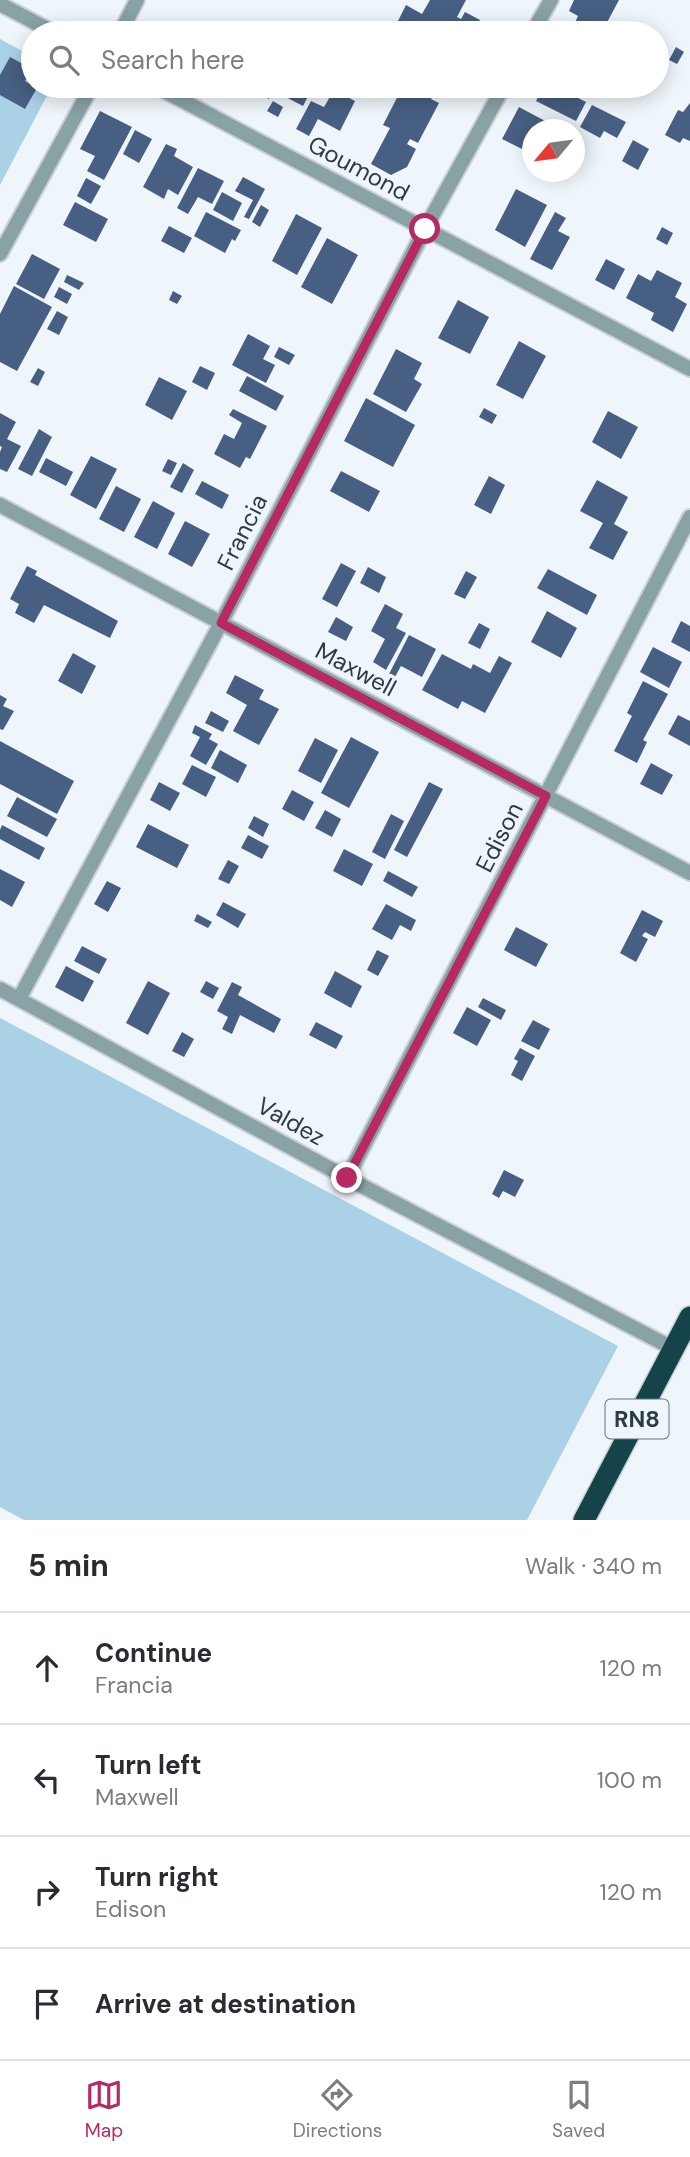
<!DOCTYPE html>
<meta charset="utf-8">
<style>
body{margin:0;font-family:"DM Sans",sans-serif;background:#f2f2f3;color:#2b2b33}
.compass{position:absolute;left:522px;top:119px;width:63px;height:63px;border-radius:50%;background:#fff;box-shadow:0 4px 18px #0003;rotate:241deg}
.stop{position:absolute;width:21px;height:21px;margin:-16px;border:5px solid #b62961;border-radius:50%;background:#fff}
.stop.end{background:#b62961;border-color:#fff;box-shadow:0 2px 7px #0008}
.list{margin:0;padding:0;list-style:none}
h2{display:flex;justify-content:space-between;align-items:center;height:91px;margin:0;padding:0 28px;font-size:30px}
h2 small{font-size:23px;font-weight:400;color:#7c7c81}
.list li{display:grid;grid-template-columns:46px 1fr auto;gap:21px;align-items:center;box-sizing:border-box;height:112px;padding:0 28px;border-top:2px solid #e1e1e2}
.list b{display:block;font-size:26px;white-space:nowrap}
.list p{margin:0;font-size:23px;white-space:nowrap;color:#7c7c81}
.list em{font-size:23px;font-style:normal;color:#7c7c81}
.icon{flex:none;width:38px;height:38px;fill:none;stroke:currentColor;stroke-width:2;stroke-linecap:round;stroke-linejoin:round}
.map{position:relative;flex:none;width:690px;height:1520px;overflow:hidden}
.search{position:absolute;background:#fff;box-shadow:0 4px 18px #0003;left:21px;right:21px;top:21px;height:77px;display:flex;align-items:center;gap:18px;box-sizing:border-box;padding:0 24px;border-radius:38px;color:#7c7c81;font-size:26px}
.sheet{height:539px;background:#fff}
nav{display:flex;justify-content:space-around;align-items:center;box-sizing:border-box;height:98px;border-top:2px solid #e1e1e2;background:#fff;font-size:19px;color:#7c7c81}
nav a{display:grid;justify-items:center;gap:4px}
nav .on{color:#b62961}
.map>svg:first-child{display:block}
.green{fill:#aad1e6}
.building{fill:#475f82}
.lines{fill:none;stroke-linecap:round;stroke-linejoin:round}
.street-casing{stroke:#c8d1d6;stroke-width:18}
.highway-casing{stroke:#c8d1d6;stroke-width:24}
.street{stroke:#89a2a5;stroke-width:14}
.highway{stroke:#144449;stroke-width:21}
.route{stroke:#b62961;stroke-width:9}
.labels{text-anchor:middle;dominant-baseline:central;stroke-width:7;stroke-linejoin:round;paint-order:stroke}
.shield{fill:#eff6fb;stroke:#67747b;stroke-width:2}
.shield-label{font-size:23px;font-weight:bold;fill:#2d3c44}
.street-label{font-size:24px;fill:#2d3c44;stroke:#eff6fb}
</style>
<div class="map">
<svg width="690" height="1520" viewBox="0 0 690 1520">
<rect width="100%" height="100%" fill="#eff6fb"/>
<path class="green" d="M0,39L33,57V86H52L0,185Z
M0,1018L618,1346L527,1520H24L0,1507Z"/>
<path class="building" d="M430,0H466L457,17L461,19L465,12L480,20L476,27L479,29L477,33H461L446,26L442,33H402L394,29L406,5L422,14Z
M574,0H619L603,30L610,33H570L578,16L569,11Z
M676,47L684,52L677,64L669,60Z
M10,57L23,64L21,67L30,71L25,81L37,88L25,109L0,95V75Z
M245,86H275L269,99Z
M284,86H306L312,89L303,106L280,94Z
M403,86H438L431,99L439,103L418,143L410,139L407,144L416,149L407,167L391,175L371,164L390,128L383,125Z
M544,86H555L586,102L576,121L536,101Z
M334,90L355,101L340,131L318,119L309,136L296,129L311,101L324,107Z
M273,101L283,107L278,117L267,111Z
M690,103V141L683,138L680,143L665,135L678,110L683,112Z
M592,105L626,122L617,138L604,131L600,138L580,127Z
M519,107L562,130H532V154L502,139Z
M100,111L132,127L104,180L87,171L95,156L80,149Z
M135,130L152,139L139,163L123,154Z
M633,140L649,149L638,170L622,161Z
M166,144L177,149L174,156L193,167L178,195L168,189L164,199L143,187Z
M198,168L224,181L212,204L198,197L188,214L177,208Z
M243,177L265,189L249,219L244,217L253,200L235,191Z
M86,178L101,186L91,204L77,196Z
M516,189L547,205L525,247L495,230Z
M222,192L242,203L233,221L213,210Z
M75,202L108,219L96,242L63,225Z
M261,205L269,210L260,227L252,222Z
M206,212L241,230L235,241L232,239L225,253L194,236Z
M555,212L566,218L558,231L570,237L552,270L530,259Z
M296,214L322,228L297,275L272,261Z
M169,226L192,238L184,253L161,241Z
M662,227L673,233L667,245L656,239Z
M327,238L358,255L332,304L301,287Z
M32,254L60,269L44,299L16,284Z
M606,259L625,269L614,290L595,280Z
M657,270L682,283L675,297L687,304L673,332L651,320L654,313L626,298L638,274L651,281Z
M67,275L84,283L79,290L64,282Z
M14,286L52,307L17,371L0,362V314Z
M59,287L72,294L67,304L54,297Z
M173,291L182,296L177,304L169,300Z
M458,300L489,317L470,354L438,338Z
M57,311L68,317L59,335L47,329Z
M248,334L270,346L263,359L275,365L266,383L232,365Z
M519,341L546,356L523,399L496,385Z
M279,347L295,355L289,365L274,357Z
M396,349L422,363L414,379L422,384L406,412L373,394Z
M200,366L215,373L207,390L192,382Z
M38,368L45,372L38,386L30,382Z
M247,376L284,396L276,411L239,391Z
M159,377L187,391L172,420L145,405Z
M366,398L415,425L393,467L344,441Z
M484,408L497,415L492,424L479,417Z
M233,409L267,426L250,459L246,457L240,468L214,454L224,434L234,439L242,423L229,415Z
M608,411L638,427L621,459L592,442Z
M0,413L16,422L7,439L21,446L7,472L0,469V452L2,447L0,446Z
M39,429L52,437L32,476L18,469Z
M91,456L117,469L96,509L70,495Z
M46,458L73,472L66,486L39,472Z
M168,459L177,463L171,475L162,471Z
M183,463L194,470L182,493L170,487Z
M341,471L380,491L369,512L330,491Z
M489,476L505,485L491,514L474,505Z
M597,480L628,497L614,524L628,532L613,560L589,548L603,523L580,511Z
M202,481L229,495L222,509L195,494Z
M116,486L141,499L124,532L99,519Z
M153,501L175,513L157,549L134,537Z
M185,521L210,534L192,567L168,554Z
M341,563L356,571L337,607L322,599Z
M27,566L37,571L35,575L118,621L110,638L44,605L34,623L15,613L19,604L10,599Z
M368,567L386,577L379,593L360,583Z
M548,569L597,595L587,615L537,588Z
M466,571L477,577L465,599L454,594Z
M385,604L403,614L396,628L406,633L386,670L373,662L385,639L371,631Z
M547,611L577,628L561,658L531,642Z
M336,617L353,627L346,641L328,632Z
M681,621L690,626V652L671,642Z
M479,623L490,629L480,649L468,643Z
M409,635L436,649L422,677L401,666L395,677L389,674Z
M653,647L682,662L669,688L640,672Z
M73,653L96,666L82,694L58,681Z
M442,654L471,669L473,664L490,673L499,656L512,663L485,713L462,701L458,709L422,690Z
M235,675L264,690L259,699L279,709L259,745L233,731L247,705L226,693Z
M643,681L668,694L643,740L647,742L637,763L614,751L632,716L627,713Z
M0,695L7,699L3,706L14,711L3,730L0,729Z
M211,711L229,721L223,732L205,723Z
M678,715L690,721V746L668,734Z
M195,725L212,734L209,739L218,744L206,765L190,756L200,737L192,733Z
M351,737L379,752L349,808L321,793Z
M315,738L338,750L321,783L298,771Z
M0,741L74,781L57,814L0,784Z
M220,750L247,765L238,783L211,768Z
M651,763L673,775L662,795L640,784Z
M192,765L216,777L206,797L182,784Z
M159,782L180,793L170,811L150,800Z
M429,782L443,789L407,857L394,850Z
M292,790L314,802L304,821L282,809Z
M17,797L57,819L47,837L7,816Z
M325,810L341,819L332,837L315,828Z
M391,814L404,821L385,859L372,852Z
M254,816L269,824L263,837L248,828Z
M148,824L189,845L177,868L136,847Z
M2,825L45,848L39,860L0,839V830Z
M248,835L269,846L262,859L241,848Z
M344,849L373,864L362,886L333,871Z
M228,860L239,866L229,884L218,879Z
M0,869L25,882L12,907L0,900Z
M388,871L418,887L412,897L383,881Z
M107,881L121,888L108,912L94,904Z
M223,902L246,914L238,928L216,915Z
M386,904L416,920L411,931L400,925L392,940L372,929Z
M642,910L663,921L655,937L645,932L642,936L648,939L636,962L620,953Z
M197,914L212,922L208,928L194,921Z
M516,927L548,944L536,967L504,950Z
M82,946L107,959L99,974L74,961Z
M377,950L389,956L378,976L367,970Z
M66,966L94,981L83,1002L55,987Z
M335,971L362,986L351,1008L324,993Z
M148,981L170,993L148,1035L126,1023Z
M206,981L219,988L213,999L200,992Z
M232,982L242,987L238,995L281,1019L274,1033L240,1015L232,1034L222,1029L228,1017L217,1011Z
M483,998L506,1010L501,1020L478,1007Z
M467,1007L491,1020L477,1046L453,1033Z
M533,1020L550,1029L539,1050L521,1041Z
M316,1022L343,1036L336,1049L309,1035Z
M182,1032L194,1039L184,1057L172,1051Z
M520,1048L535,1056L522,1081L511,1075L518,1061L514,1059Z
M504,1170L524,1180L515,1197L503,1191L499,1198L492,1194Z"/>
<g class="lines">
<g class="street-casing">
<path id="street" d="M0,4L55,33
M120,33L137,0
M532,33L551,0
M155,86L690,369
M0,254L92,86
M0,505L690,873
M0,989L347,1178L674,1349
M19,999L221,623L425,229L504,86
M347,1178L690,517"/>
</g>
<g class="highway-casing">
<path id="highway" d="M584,1520L690,1317"/>
</g>
<use href="#street" class="street"/>
<use href="#highway" class="highway"/>
</g>
<g class="lines">
<path class="route" d="M347,1178L546,796L221,623L425,229"/>
</g>
<g class="labels">
<rect class="shield" x="605.5" y="1399.5" width="63" height="39" rx="5"/>
<g class="shield-label">
<text x="637" y="1419">RN8</text>
</g>
<g class="street-label">
<text transform="translate(359 168) rotate(28)">Goumond</text>
<text transform="translate(242 532) rotate(-63)">Francia</text>
<text transform="translate(356 669) rotate(28)">Maxwell</text>
<text transform="translate(499 837) rotate(-63)">Edison</text>
<text transform="translate(291 1121) rotate(29)">Valdez</text>
</g>
</g>
</svg>
<svg class="compass" viewBox="-18 -18 36 36"><path d="M0-13l5 13h-10z" fill="#e53935"/><path d="M0 13l5-13h-10z" fill="#7c7c81"/></svg>
<div class="stop" style="left:425px;top:229px"></div>
<div class="stop end" style="left:347px;top:1178px"></div>
<div class="search"><svg class="icon" aria-label="search" viewBox="0 0 24 24"><circle cx="10" cy="10" r="6"/><path d="M15 15l6 6"/></svg>Search here</div>
</div>
<section class="sheet">
<h2>5 min<small>Walk · 340 m</small></h2>
<ul class="list">
<li><svg class="icon" aria-label="ahead" viewBox="0 0 24 24"><path d="M12 20V5M6 11l6-6 6 6"/></svg><div><b>Continue</b><p>Francia</p></div><em>120 m</em></li>
<li><svg class="icon" aria-label="left" viewBox="0 0 24 24"><path d="M17 20v-9H6M10 6l-5 5 5 5"/></svg><div><b>Turn left</b><p>Maxwell</p></div><em>100 m</em></li>
<li><svg class="icon" aria-label="right" viewBox="0 0 24 24"><path d="M7 20v-9h11M14 6l5 5-5 5"/></svg><div><b>Turn right</b><p>Edison</p></div><em>120 m</em></li>
<li><svg class="icon" aria-label="arrive" viewBox="0 0 24 24"><path d="M6 21V4h12l-3 4 3 4H6"/></svg><div><b>Arrive at destination</b></div></li>
</ul>
</section>
<nav>
<a class="on"><svg class="icon" aria-label="map" viewBox="0 0 24 24"><path d="M3 6l6-2 6 2 6-2v14l-6 2-6-2-6 2zM9 4v14M15 6v14"/></svg>Map</a>
<a><svg class="icon" aria-label="directions" viewBox="0 0 24 24"><path d="M12 3l9 9-9 9-9-9zM9 14v-3h6M13 9l2 2-2 2"/></svg>Directions</a>
<a><svg class="icon" aria-label="saved" viewBox="0 0 24 24"><path d="M7 4h10v16l-5-4-5 4z"/></svg>Saved</a>
</nav>
